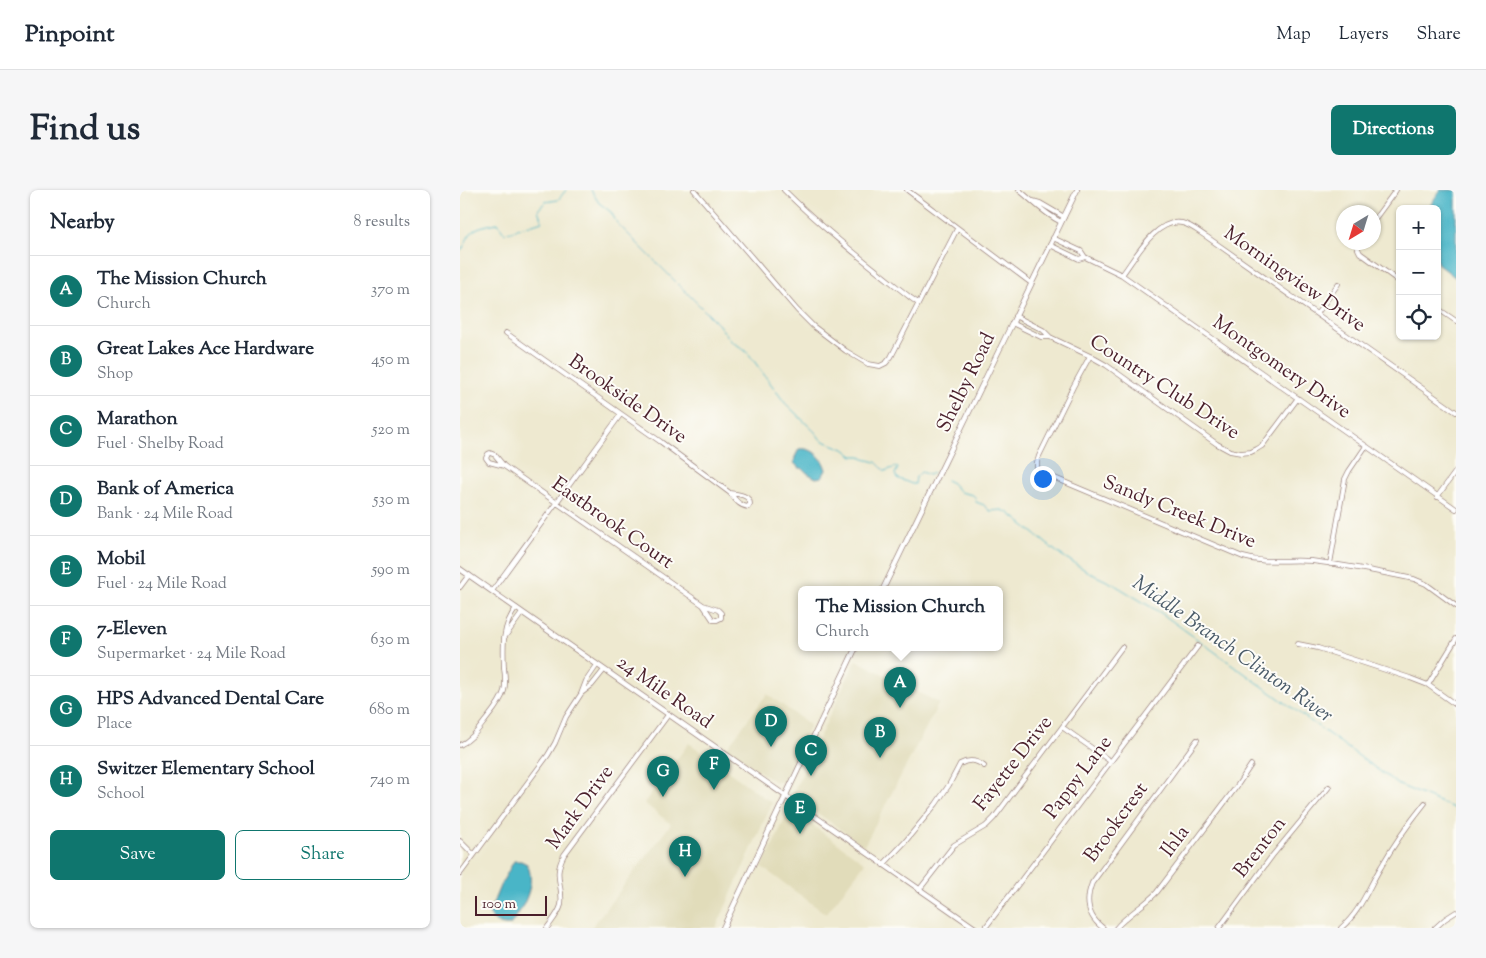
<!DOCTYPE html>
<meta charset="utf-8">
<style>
body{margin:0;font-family:"Sorts Mill Goudy",serif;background:#f6f6f7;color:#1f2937}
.controls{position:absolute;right:15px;top:15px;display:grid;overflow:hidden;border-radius:8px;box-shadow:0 1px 4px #0004}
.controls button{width:45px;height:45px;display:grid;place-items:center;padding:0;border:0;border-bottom:1px solid #e0e1e3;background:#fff;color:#1f2937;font:25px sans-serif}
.compass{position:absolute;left:876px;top:15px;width:45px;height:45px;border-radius:50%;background:#fff;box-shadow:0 1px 4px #0004;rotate:218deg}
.scale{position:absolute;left:15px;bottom:12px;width:72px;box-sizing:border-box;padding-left:5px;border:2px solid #4a1f2b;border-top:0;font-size:14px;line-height:18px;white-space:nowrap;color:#4a1f2b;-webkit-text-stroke:4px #fdfcf7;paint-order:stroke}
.you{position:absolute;left:582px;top:288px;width:18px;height:18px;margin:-12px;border:4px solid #fff;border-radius:50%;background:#1a73e8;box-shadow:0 0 0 8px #1a73e833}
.badge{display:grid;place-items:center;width:32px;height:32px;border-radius:50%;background:#0f766e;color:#fff;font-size:16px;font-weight:700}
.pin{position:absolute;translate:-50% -41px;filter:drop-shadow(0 1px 2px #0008)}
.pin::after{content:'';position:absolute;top:26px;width:18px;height:15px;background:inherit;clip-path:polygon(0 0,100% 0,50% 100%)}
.popup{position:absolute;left:338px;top:396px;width:205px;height:65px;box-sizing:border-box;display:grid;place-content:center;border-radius:8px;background:#fff;filter:drop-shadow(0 1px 4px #0005);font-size:16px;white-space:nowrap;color:#747a83}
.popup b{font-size:19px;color:#1f2937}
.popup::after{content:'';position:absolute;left:50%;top:100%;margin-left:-10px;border:10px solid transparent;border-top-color:#fff}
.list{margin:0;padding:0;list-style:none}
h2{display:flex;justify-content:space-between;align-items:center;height:65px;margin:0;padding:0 20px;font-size:21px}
h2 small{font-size:16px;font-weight:400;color:#747a83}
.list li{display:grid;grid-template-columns:32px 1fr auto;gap:15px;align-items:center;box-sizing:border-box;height:70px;padding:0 20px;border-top:1px solid #e0e1e3}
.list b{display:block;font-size:19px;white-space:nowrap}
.list p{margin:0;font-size:16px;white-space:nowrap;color:#747a83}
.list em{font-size:16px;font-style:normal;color:#747a83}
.actions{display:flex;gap:10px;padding:15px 20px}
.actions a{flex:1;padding:11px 0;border:1px solid #0f766e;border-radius:8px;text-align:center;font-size:18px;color:#0f766e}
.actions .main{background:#0f766e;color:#fff}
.icon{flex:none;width:28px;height:28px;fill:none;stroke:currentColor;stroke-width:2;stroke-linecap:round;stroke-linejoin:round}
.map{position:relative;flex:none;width:996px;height:738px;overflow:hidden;border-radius:8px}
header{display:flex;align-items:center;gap:30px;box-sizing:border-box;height:70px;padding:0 25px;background:#fff;border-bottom:1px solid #e0e1e3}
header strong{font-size:24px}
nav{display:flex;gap:28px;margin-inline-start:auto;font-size:18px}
.intro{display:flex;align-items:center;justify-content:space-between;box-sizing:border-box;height:120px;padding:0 30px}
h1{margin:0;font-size:35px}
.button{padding:12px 22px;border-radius:8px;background:#0f766e;color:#fff;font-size:18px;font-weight:700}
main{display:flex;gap:30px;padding:0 30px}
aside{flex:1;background:#fff;border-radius:8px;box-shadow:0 1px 4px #0004}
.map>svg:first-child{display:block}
.built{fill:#e1dcba}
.water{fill:#4ab5c7;stroke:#4a6a79}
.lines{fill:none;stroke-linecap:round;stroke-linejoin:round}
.stream{stroke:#4ab5c7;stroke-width:1}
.minor-casing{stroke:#9c847e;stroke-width:5.5}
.tertiary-casing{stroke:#9c847e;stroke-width:6}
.minor{stroke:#fff;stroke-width:4}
.tertiary{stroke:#fff;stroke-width:4.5}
.labels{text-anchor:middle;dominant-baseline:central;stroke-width:4;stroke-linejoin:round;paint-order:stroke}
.street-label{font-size:20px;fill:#4a1f2b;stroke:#fdfcf7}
.water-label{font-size:21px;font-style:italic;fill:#4a5b69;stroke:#fdfcf7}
</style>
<header>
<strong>Pinpoint</strong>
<nav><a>Map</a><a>Layers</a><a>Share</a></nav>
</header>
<div class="intro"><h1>Find us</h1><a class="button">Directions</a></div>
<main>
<aside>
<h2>Nearby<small>8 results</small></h2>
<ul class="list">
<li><span class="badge">A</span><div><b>The Mission Church</b><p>Church</p></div><em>370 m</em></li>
<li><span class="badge">B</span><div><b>Great Lakes Ace Hardware</b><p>Shop</p></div><em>450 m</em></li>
<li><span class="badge">C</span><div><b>Marathon</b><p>Fuel · Shelby Road</p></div><em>520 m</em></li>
<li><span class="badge">D</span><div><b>Bank of America</b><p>Bank · 24 Mile Road</p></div><em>530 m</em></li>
<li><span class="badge">E</span><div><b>Mobil</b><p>Fuel · 24 Mile Road</p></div><em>590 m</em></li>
<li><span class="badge">F</span><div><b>7-Eleven</b><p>Supermarket · 24 Mile Road</p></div><em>630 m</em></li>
<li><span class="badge">G</span><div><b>HPS Advanced Dental Care</b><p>Place</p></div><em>680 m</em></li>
<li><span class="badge">H</span><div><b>Switzer Elementary School</b><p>School</p></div><em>740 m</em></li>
</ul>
<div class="actions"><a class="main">Save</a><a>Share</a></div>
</aside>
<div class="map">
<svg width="996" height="738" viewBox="0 0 996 738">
<rect width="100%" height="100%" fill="#fdfcf7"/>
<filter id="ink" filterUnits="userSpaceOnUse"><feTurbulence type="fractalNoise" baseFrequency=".02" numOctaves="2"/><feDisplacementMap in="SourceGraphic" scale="10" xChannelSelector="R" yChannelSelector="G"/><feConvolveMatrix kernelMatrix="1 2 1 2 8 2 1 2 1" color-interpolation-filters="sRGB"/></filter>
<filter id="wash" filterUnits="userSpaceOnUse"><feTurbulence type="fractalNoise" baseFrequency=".0096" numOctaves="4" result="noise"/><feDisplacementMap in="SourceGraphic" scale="20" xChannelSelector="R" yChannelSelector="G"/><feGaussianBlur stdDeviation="1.12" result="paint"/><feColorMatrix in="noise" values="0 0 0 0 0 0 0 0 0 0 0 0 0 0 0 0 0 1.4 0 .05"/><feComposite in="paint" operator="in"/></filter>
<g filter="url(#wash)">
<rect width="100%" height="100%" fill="#eee9d0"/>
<path class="built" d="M396,470L479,513L404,656L332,605Z
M307,504L350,535L323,592H315L266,559Z
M229,553L312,613L256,738H131L211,634L184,613Z
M330,619L405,673L366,724L302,677Z"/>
<path class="water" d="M980,0H996V88L977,73V19H968Z
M339,259C353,257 363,268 366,280L362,287L356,288L347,283L342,278H339L334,273L335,267Z
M54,671H61L67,674C77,694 63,719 50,735C40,736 33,732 29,723L40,696Z"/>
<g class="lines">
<path class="stream" d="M131,0L139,13L151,22L157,33L258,134L272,152L279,156L288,163L325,213L355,242L361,250L384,259L393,266H400L404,269L416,272L425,281L436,277L438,278L435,284L437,288L452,294H455L456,287L461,282L469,285L472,283L475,285
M0,61L2,60C12,38 13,38 37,33L45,43L82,31L78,20L85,12L98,10L106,0
M486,290L492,293L500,302L513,305L515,307L516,312L524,315L530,321L542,320L549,323L598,363L630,383L653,394L701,423L939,595L996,619"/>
</g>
</g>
<g filter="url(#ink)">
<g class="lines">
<g class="minor-casing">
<path id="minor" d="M234,0L337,120L353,136L386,161L408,174L420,176L426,173L431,167L497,39
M324,0C364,40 407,73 451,108L458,113
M447,0L571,93
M559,0C574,12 583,23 601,32
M573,11L580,13L604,27
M914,30L936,0
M593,48L621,61L625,67L662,85L996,319
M898,52V59L900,63L940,92
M590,55L619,69L625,67
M662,85C675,68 697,27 722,33C731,35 739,42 747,47L996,222
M977,118L996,131
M857,124L878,94
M552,133L581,147H590L583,140L555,126
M46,143L201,252L270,303
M590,147L630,166L646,175L757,254L770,261L781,263L791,262L797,259L802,256L838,208
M630,166L613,197L579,266L577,272V277L583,283L783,367C806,374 828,369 852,371C886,375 920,382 954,389L966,394L996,416
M44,276L29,272L26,268L28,264L30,263L35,265L44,276L243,415L253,430H257L261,428V423L258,420L243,415
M270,303C278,304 290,305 290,314L288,317C279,316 275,309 270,303Z
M977,307L996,281
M870,374L885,289L889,281L906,256
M0,397L9,385
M32,401L161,224
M44,448L62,423
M838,454L858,458L950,488L968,495L996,515
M968,495L996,449
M123,502L132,495L144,480
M602,537L650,571
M0,555C11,550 18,540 25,531C32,522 41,512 44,501C46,494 45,485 44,478C43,455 42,437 56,418
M0,651L14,665
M423,675L444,653L476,614L489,595L500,574C509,569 516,570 524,576
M0,684L88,565L95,553L106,527L121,504L126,491L137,475
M459,700L494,655L526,636L534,628L662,457
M87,738C92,731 99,723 101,715C104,695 92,687 104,665L208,525
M525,738L738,456
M643,738C627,726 625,711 632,693L737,550
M656,738C668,724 685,715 697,702L777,596L791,575
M759,738L812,666L869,597
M881,738C901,721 908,698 921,677C934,654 949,633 965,613
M975,738L985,729L996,722"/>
</g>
<g class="tertiary-casing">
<path id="tertiary" d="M0,379L515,738
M423,399L617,0
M263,738L396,457"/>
</g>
<use href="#minor" class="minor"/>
<use href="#tertiary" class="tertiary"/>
</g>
</g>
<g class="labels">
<g class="street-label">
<text transform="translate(834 90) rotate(35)">Morningview Drive</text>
<text transform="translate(821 178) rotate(35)">Montgomery Drive</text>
<text transform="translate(507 193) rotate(-64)">Shelby Road</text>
<text transform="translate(704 198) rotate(33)">Country Club Drive</text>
<text transform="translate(167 210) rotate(35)">Brookside Drive</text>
<text transform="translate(719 323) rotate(22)">Sandy Creek Drive</text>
<text transform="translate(152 334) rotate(35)">Eastbrook Court</text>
<text transform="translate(204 503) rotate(35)">24 Mile Road</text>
<text transform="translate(554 574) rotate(-52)">Fayette Drive</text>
<text transform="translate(619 588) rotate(-53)">Pappy Lane</text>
<text transform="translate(121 618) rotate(-54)">Mark Drive</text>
<text transform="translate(657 633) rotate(-54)">Brookcrest</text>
<text transform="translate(716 652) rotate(-53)">Ihla</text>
<text transform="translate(801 658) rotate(-52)">Brenton</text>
</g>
<g class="water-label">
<text transform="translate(772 460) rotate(35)">Middle Branch Clinton River</text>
</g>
</g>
</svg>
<div class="controls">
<button>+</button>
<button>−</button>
<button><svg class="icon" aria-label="locate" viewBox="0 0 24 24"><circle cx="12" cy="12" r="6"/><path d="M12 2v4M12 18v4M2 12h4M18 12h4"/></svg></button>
</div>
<svg class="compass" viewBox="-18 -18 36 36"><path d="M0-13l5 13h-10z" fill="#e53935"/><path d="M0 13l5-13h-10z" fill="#747a83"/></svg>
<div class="scale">100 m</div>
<div class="you"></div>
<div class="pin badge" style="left:440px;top:518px">A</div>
<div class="popup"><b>The Mission Church</b>Church</div>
<div class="pin badge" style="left:420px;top:568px">B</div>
<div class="pin badge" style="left:351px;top:586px">C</div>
<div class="pin badge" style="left:311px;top:557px">D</div>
<div class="pin badge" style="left:340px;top:644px">E</div>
<div class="pin badge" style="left:254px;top:600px">F</div>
<div class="pin badge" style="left:203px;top:607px">G</div>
<div class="pin badge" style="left:225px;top:687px">H</div>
</div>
</main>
